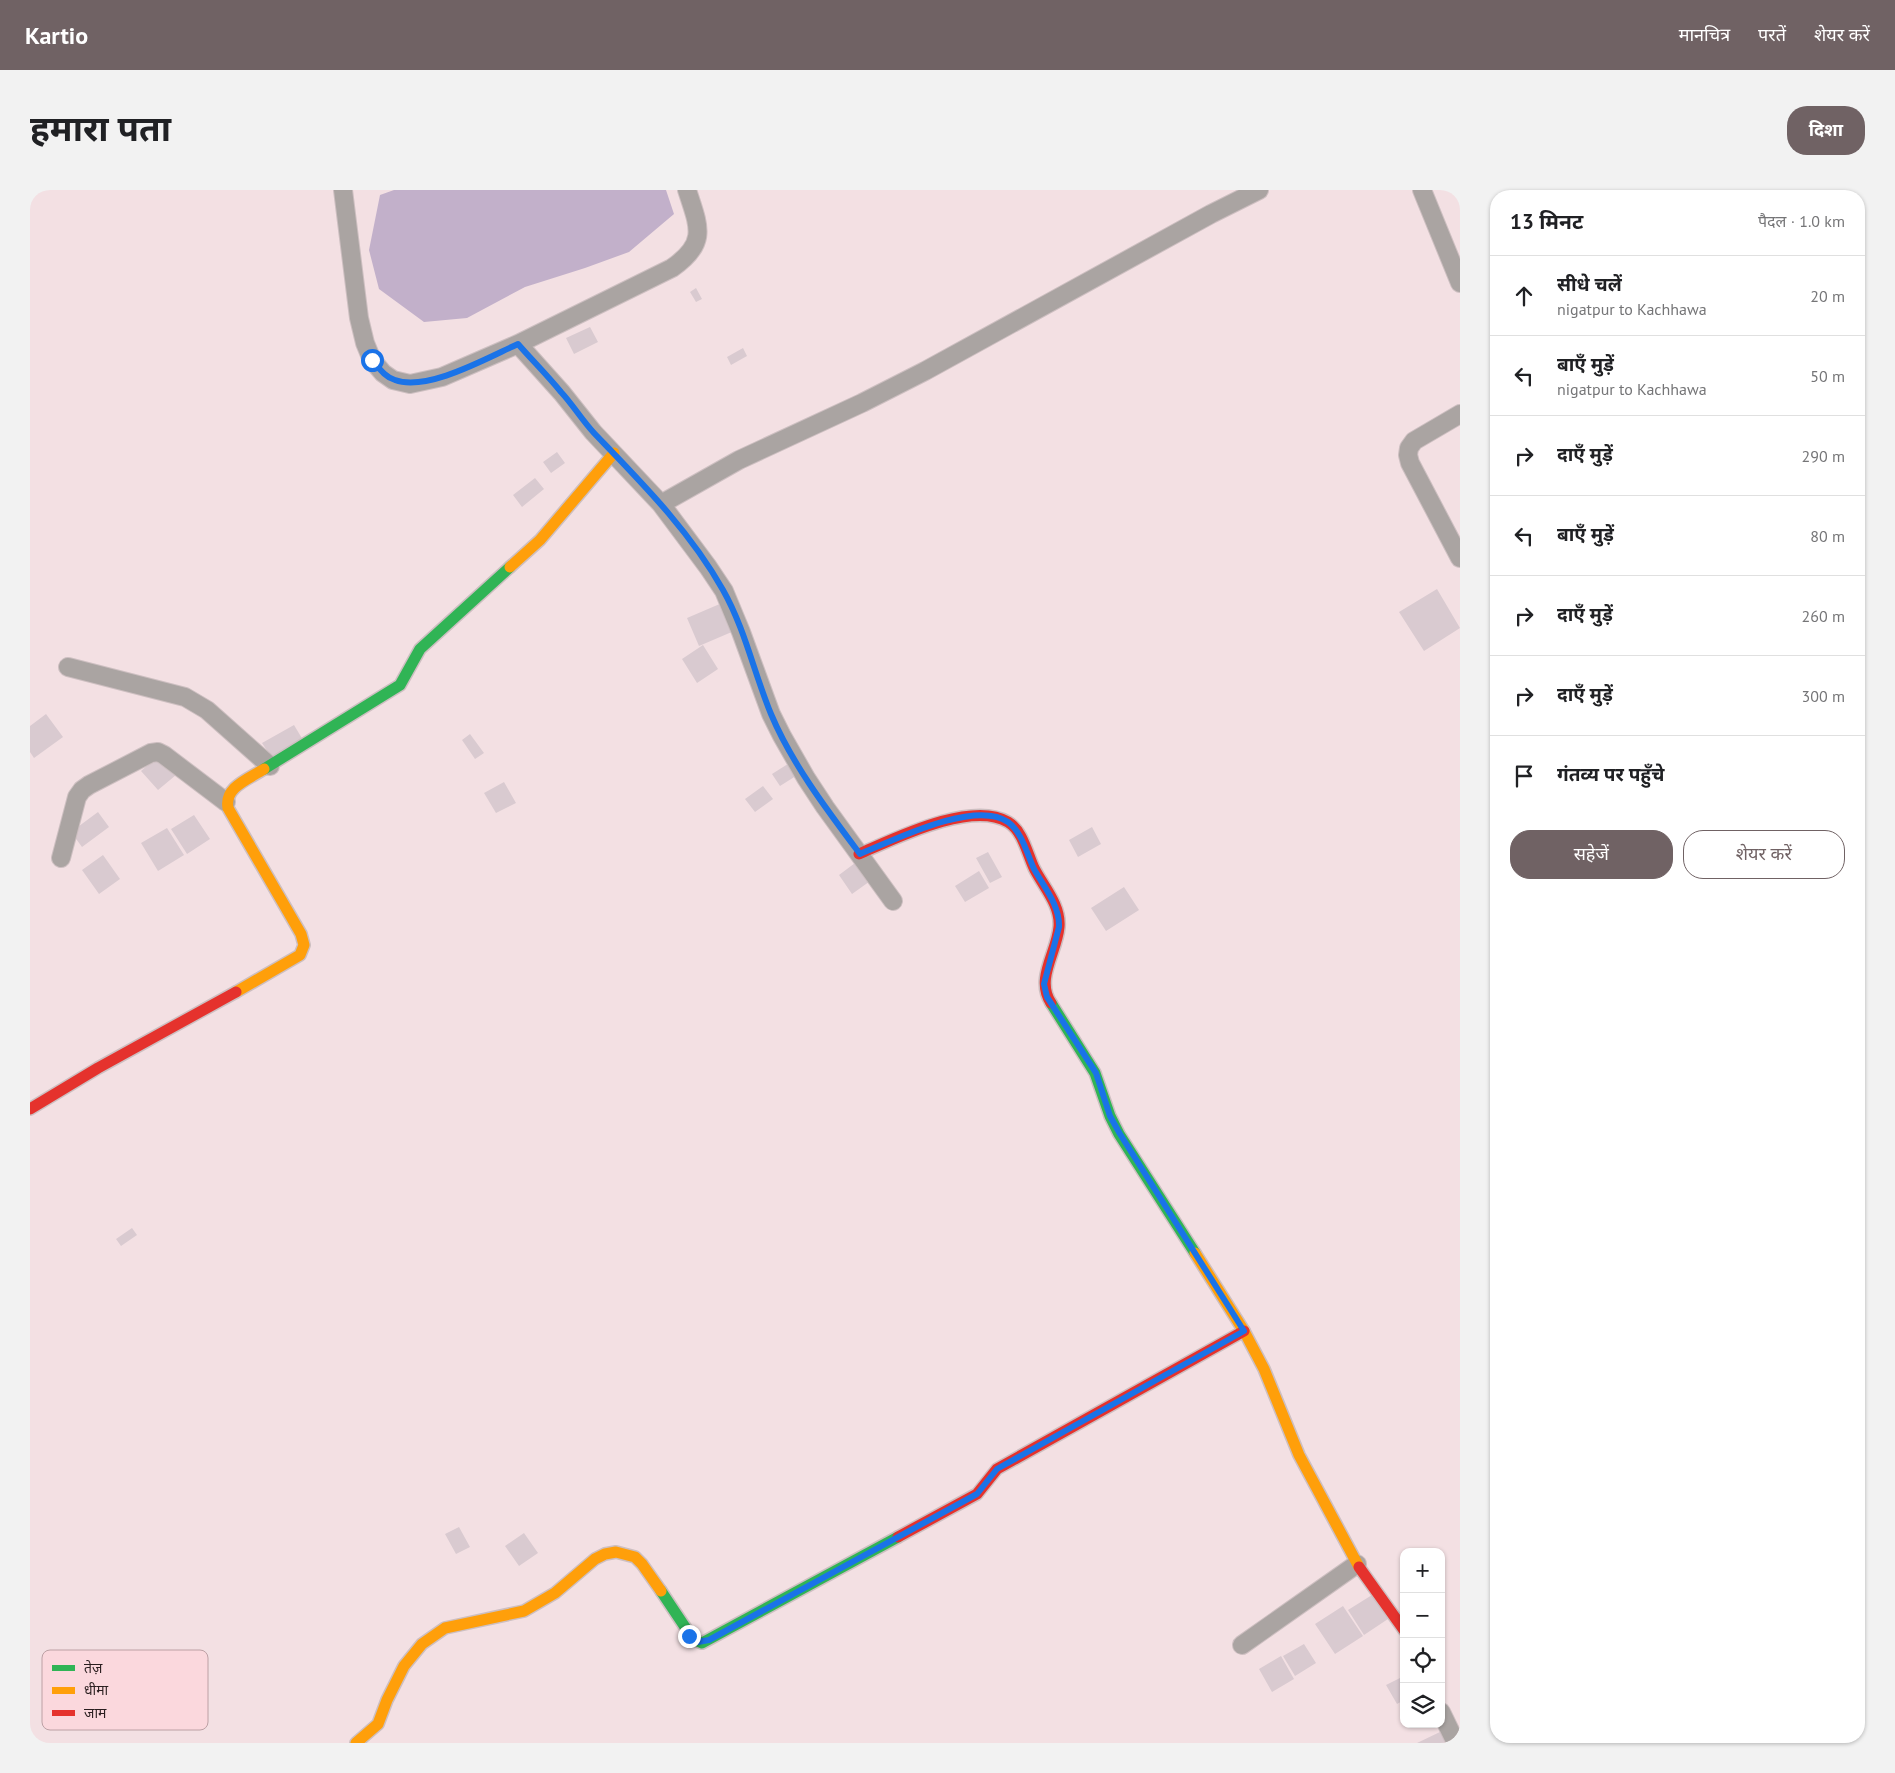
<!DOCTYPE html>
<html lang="hi">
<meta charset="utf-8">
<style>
body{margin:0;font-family:"PT Sans","Noto Sans Devanagari",sans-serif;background:#f2f2f2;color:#202124}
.controls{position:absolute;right:15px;bottom:15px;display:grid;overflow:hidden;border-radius:10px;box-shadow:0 1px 4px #0004}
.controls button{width:45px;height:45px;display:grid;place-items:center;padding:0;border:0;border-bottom:1px solid #e0e0e0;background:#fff;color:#202124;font:25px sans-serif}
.stop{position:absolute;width:15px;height:15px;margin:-11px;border:4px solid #1a73e8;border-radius:50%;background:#fff}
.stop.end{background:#1a73e8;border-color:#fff;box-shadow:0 1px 5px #0008}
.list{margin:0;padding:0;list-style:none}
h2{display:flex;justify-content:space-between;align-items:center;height:65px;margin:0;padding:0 20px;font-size:21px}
h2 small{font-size:16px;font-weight:400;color:#757577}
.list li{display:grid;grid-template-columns:32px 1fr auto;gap:15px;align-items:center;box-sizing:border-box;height:80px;padding:0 20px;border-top:1px solid #e0e0e0}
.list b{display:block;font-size:19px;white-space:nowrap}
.list p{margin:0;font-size:16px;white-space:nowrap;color:#757577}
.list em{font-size:16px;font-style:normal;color:#757577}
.actions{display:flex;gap:10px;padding:15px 20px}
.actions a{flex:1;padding:11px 0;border:1px solid #706264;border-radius:20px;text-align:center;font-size:18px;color:#706264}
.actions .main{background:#706264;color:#fff}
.icon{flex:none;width:28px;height:28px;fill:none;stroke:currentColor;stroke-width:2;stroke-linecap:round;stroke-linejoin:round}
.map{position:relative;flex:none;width:1430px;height:1553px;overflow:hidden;border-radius:20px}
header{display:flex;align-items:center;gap:30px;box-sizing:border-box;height:70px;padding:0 25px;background:#706264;color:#fff}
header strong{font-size:24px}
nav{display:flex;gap:28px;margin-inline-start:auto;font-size:18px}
.intro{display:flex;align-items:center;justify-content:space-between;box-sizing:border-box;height:120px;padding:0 30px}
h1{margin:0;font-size:35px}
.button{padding:12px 22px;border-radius:20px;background:#706264;color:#fff;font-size:18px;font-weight:700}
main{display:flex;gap:30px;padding:0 30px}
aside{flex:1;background:#fff;border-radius:20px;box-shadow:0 1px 4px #0004}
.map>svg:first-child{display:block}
.water{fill:#c2b0ca}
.building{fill:#d9cad0}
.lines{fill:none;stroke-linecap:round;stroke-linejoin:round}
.street-casing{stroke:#cdbfc1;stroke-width:20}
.fast-casing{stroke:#cdbfc1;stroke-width:14}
.slow-casing{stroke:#cdbfc1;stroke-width:14}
.jam-casing{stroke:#cdbfc1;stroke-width:14}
.street{stroke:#aaa4a2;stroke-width:18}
.fast{stroke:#30b455;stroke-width:11}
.slow{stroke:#ff9f0a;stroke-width:11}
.jam{stroke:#e5322d;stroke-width:11}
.route{stroke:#1a73e8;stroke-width:6}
.key{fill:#fbd8dd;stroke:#bca0a4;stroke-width:1}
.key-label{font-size:14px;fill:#2a1e1f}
</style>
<header>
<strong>Kartio</strong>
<nav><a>मानचित्र</a><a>परतें</a><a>शेयर करें</a></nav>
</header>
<div class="intro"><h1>हमारा पता</h1><a class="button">दिशा</a></div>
<main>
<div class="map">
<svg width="1430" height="1553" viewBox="0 0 1430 1553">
<rect width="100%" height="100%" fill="#f3e0e3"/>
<path class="water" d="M364,0H636L644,24L599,62L555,78L495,97L437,128L394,132L349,99L339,60L350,5Z"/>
<path class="building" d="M666,98L672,109L666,112L660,102Z
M560,137L568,152L544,164L536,148Z
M713,158L717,166L701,175L697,167Z
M527,262L535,273L521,283L513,272Z
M505,288L514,299L492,317L483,305Z
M1407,399L1430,438L1394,461L1369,422Z
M692,413L704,441L669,456L657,428Z
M673,455L688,479L667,493L652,469Z
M16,524L33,547L4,568L0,562V536Z
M264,535L273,550L242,568L232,553Z
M440,544L454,563L445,569L432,550Z
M129,565L146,585L128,600L111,581Z
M761,572L769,584L750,596L742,584Z
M474,592L486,613L466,623L454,603Z
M733,596L743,609L725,622L715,609Z
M68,622L79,637L52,657L41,642Z
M164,625L180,649L157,664L141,639Z
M1062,637L1071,654L1048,667L1039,650Z
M137,638L154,665L128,681L111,653Z
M958,662L972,687L960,693L946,668Z
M73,665L90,689L69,704L52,680Z
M829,670L843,689L822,704L809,685Z
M949,681L959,698L935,712L925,696Z
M1094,697L1109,720L1076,741L1061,718Z
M102,1038L107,1045L91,1056L86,1049Z
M429,1337L440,1357L426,1364L415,1344Z
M494,1343L508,1363L489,1376L475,1356Z
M1342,1405L1358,1429L1334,1445L1318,1420Z
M1313,1416L1333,1446L1305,1464L1285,1434Z
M1274,1454L1286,1473L1265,1486L1253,1466Z
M1251,1466L1264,1489L1242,1502L1229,1479Z
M1374,1486V1510L1367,1514L1356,1495Z
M1412,1541L1418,1553H1387Z"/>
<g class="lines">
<g class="street-casing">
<path id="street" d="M313,0L329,128L335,153L342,170L353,183L363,190L380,194L412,187L488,154L642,78C678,53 669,37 657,0
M1392,0L1430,93
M488,154L532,203L563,242L631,314L678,377L694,401L711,442L741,524L752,546L776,588L795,617L863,711
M1430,224L1384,251L1379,258L1378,265L1380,273L1430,368
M631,314L709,270L832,213L895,181L1181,24L1229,0
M38,477L155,507L177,520L240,576
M31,668L47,607L52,600L59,595L121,563L128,562L134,565L196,612
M1212,1455L1327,1374
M1411,1522L1426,1553"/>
</g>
<g class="fast-casing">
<path id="fast" d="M234,579L370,495L390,459L480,377
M1021,813L1065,883L1080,926L1089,944L1165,1063
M631,1401L663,1449L672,1453L868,1347"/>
</g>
<g class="slow-casing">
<path id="slow" d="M480,377L510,350L584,263
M206,802L270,765L274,755L271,744L198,618C194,597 219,589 234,579
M1165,1063L1214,1141L1234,1179L1269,1265L1329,1377
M326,1553L348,1534L357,1510L374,1476L392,1454L415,1438L494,1421L525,1403L565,1369L575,1364L586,1362L605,1367L612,1374L631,1401"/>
</g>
<g class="jam-casing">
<path id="jam" d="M829,664C864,649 941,610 978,632C993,641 997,663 1004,678C1013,696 1031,715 1029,737C1027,762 1005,789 1021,813
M0,919L68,878L206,802
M868,1347L947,1304L967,1279L1214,1141
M1329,1377L1374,1440"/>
</g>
<use href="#street" class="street"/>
<use href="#fast" class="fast"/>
<use href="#slow" class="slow"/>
<use href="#jam" class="jam"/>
</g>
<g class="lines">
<path class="route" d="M342,170C349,178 355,187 365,190C397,202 457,168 488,154C502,170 517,185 531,202C543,215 552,230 564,243C611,292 660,341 693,400C715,439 724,483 741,524C762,574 797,620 830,664C864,650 945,609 978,632C992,642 997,664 1004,679C1014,697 1030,716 1029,737L1014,794L1017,807L1066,883L1080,926L1090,944L1214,1141L967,1279L947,1304L679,1450L668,1452L659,1446"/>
</g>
<rect x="12" y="1460" width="166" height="80" rx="8" class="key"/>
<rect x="22" y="1475" width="23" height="6" fill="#30b455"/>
<rect x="22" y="1497" width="23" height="7" fill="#ff9f0a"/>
<rect x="22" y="1520" width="23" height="6" fill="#e5322d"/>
<g class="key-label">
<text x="54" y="1483">तेज़</text>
<text x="54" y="1505">धीमा</text>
<text x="54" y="1528">जाम</text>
</g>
</svg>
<div class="controls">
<button>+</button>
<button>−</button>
<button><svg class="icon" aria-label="locate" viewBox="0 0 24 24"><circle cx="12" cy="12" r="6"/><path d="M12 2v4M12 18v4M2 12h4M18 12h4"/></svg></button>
<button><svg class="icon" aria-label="layers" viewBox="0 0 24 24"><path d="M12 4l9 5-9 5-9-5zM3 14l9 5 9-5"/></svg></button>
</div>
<div class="stop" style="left:342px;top:170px"></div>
<div class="stop end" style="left:659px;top:1446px"></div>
</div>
<aside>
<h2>13 मिनट<small>पैदल · 1.0 km</small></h2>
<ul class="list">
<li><svg class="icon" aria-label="ahead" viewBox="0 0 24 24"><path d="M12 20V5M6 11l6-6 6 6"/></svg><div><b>सीधे चलें</b><p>nigatpur to Kachhawa</p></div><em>20 m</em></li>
<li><svg class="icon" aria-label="left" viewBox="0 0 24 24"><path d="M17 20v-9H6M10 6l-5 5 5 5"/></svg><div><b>बाएँ मुड़ें</b><p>nigatpur to Kachhawa</p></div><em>50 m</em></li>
<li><svg class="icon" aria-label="right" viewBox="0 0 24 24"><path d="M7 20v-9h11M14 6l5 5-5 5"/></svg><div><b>दाएँ मुड़ें</b></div><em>290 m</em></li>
<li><svg class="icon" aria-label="left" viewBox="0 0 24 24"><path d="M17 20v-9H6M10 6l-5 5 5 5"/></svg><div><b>बाएँ मुड़ें</b></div><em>80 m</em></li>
<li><svg class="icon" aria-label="right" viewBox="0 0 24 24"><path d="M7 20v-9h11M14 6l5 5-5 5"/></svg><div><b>दाएँ मुड़ें</b></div><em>260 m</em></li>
<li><svg class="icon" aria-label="right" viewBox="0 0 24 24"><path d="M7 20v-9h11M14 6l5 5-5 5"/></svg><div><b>दाएँ मुड़ें</b></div><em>300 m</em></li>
<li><svg class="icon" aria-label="arrive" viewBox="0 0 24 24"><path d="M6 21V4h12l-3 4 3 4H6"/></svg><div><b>गंतव्य पर पहुँचे</b></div></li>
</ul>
<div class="actions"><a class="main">सहेजें</a><a>शेयर करें</a></div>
</aside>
</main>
